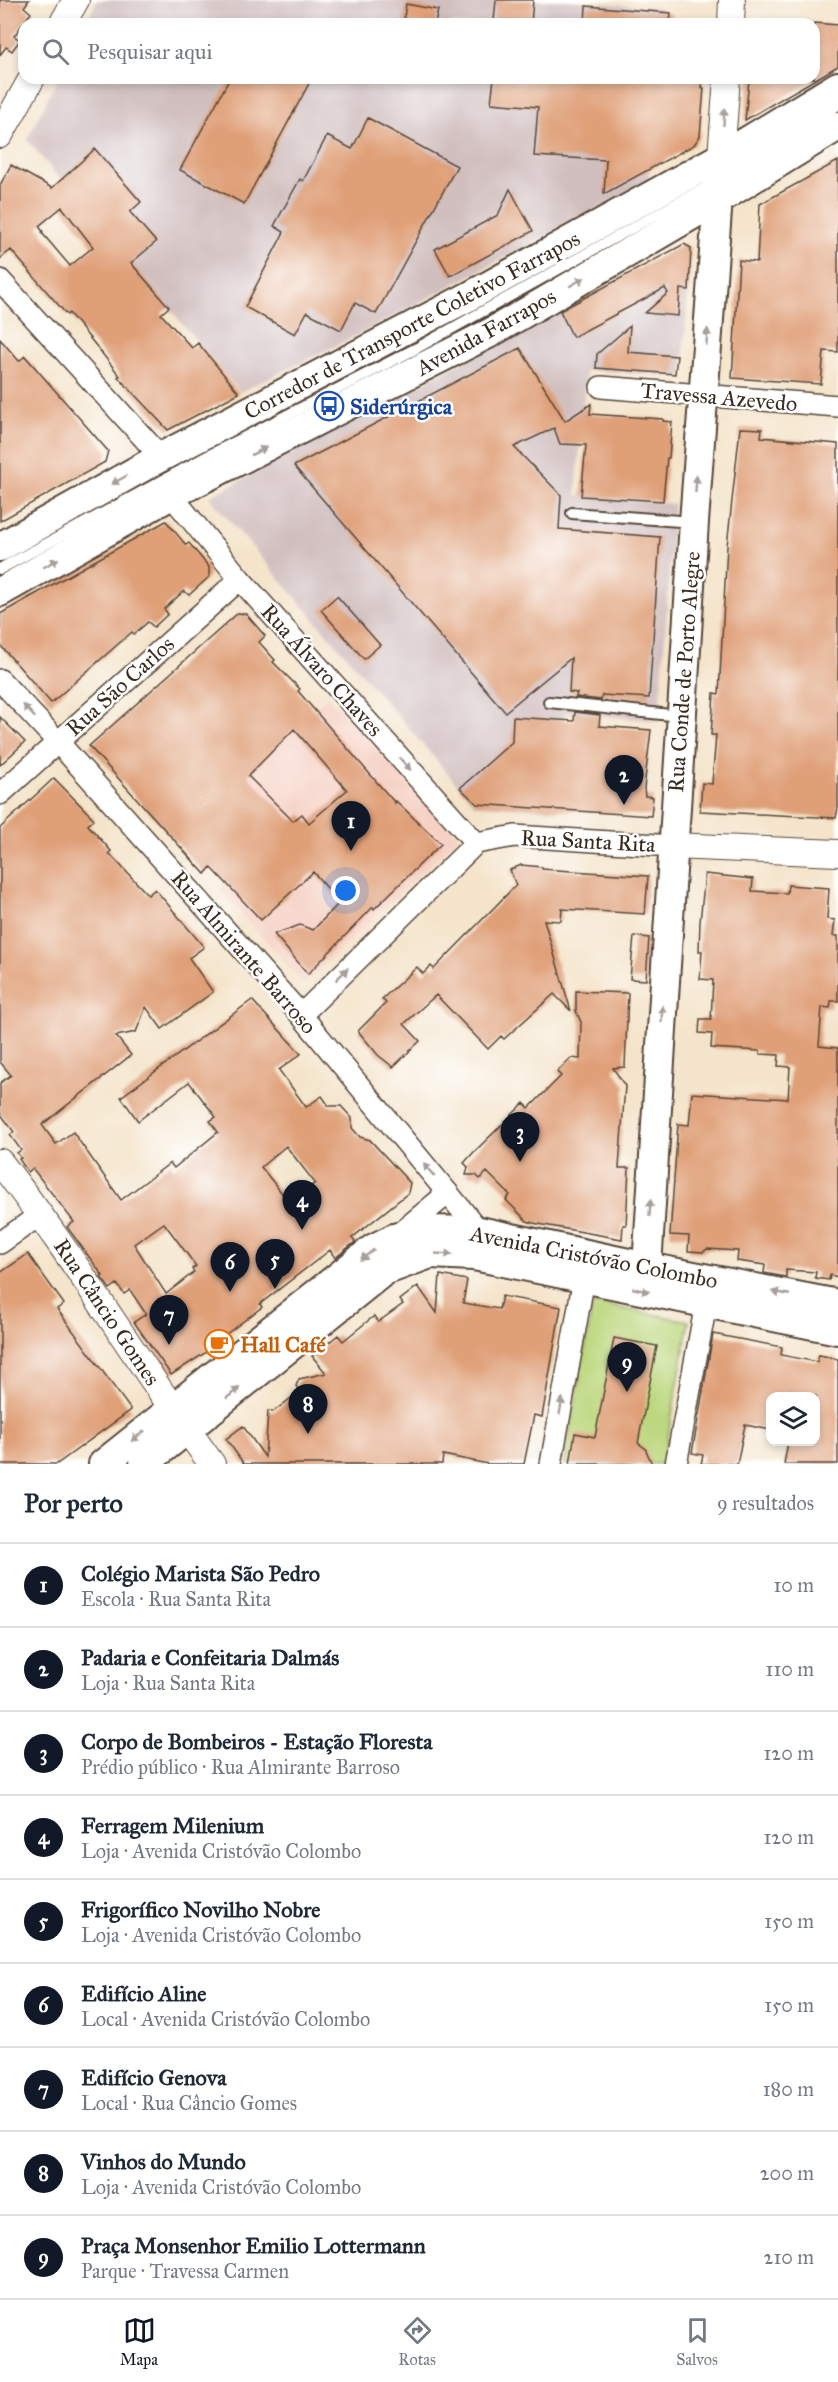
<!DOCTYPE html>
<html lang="pt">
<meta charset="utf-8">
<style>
body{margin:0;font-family:"IM FELL Great Primer",serif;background:#f6f6f7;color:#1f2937}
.controls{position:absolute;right:18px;bottom:18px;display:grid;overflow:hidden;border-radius:12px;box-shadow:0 3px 9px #0003}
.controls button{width:54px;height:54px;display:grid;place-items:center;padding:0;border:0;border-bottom:2px solid #e0e1e3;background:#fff;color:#1f2937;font:30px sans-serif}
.you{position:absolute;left:346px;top:891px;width:21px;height:21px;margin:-15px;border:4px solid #fff;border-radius:50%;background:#1a73e8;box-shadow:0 0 0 9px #1a73e833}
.badge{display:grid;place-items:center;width:39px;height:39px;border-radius:50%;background:#111827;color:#fff;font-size:20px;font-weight:700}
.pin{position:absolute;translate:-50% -50px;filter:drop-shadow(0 2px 3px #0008)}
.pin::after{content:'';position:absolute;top:32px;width:21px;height:18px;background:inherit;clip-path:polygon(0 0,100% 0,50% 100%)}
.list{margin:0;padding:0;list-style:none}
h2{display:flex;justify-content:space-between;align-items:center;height:78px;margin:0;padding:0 24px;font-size:26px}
h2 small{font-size:20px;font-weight:400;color:#747a83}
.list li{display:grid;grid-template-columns:39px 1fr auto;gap:18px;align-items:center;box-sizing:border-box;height:84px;padding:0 24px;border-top:2px solid #e0e1e3}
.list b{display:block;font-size:22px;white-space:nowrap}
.list p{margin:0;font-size:20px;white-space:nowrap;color:#747a83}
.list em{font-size:20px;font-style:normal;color:#747a83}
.icon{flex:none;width:33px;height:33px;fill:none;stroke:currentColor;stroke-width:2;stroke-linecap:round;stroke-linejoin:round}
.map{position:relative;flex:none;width:838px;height:1464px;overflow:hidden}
.search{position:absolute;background:#fff;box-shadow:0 3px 9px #0003;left:18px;right:18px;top:18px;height:66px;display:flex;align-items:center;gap:15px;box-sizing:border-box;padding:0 21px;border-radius:18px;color:#747a83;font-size:22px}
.sheet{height:834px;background:#fff}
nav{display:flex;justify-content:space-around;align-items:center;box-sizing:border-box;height:84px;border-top:2px solid #e0e1e3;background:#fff;font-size:16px;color:#747a83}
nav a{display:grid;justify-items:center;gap:3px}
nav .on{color:#111827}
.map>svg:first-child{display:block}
.built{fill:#f6d1c5}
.industrial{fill:#d1bfbf}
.green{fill:#bbd77d;stroke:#7b804e;stroke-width:1.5}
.building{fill:#df9f77;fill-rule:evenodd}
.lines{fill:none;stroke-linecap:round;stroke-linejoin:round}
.service-casing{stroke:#574638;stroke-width:14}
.minor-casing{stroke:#574638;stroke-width:24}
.tertiary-casing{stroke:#574638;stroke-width:28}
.secondary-casing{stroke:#574638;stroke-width:32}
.service{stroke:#fff;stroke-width:10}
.minor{stroke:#fff;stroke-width:21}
.tertiary{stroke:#fff;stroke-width:26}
.secondary{stroke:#fff;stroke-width:28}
.oneway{fill:#a79f9a}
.labels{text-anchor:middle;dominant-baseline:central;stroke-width:5;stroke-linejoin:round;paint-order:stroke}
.street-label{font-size:22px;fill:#3b2a1e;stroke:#fff}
.transit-label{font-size:22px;font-weight:bold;fill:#164399;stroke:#fff;text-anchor:start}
.food-label{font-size:22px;font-weight:bold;fill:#c56008;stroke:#fff;text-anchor:start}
</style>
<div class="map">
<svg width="838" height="1464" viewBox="0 0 838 1464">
<rect width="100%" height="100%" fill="#fff"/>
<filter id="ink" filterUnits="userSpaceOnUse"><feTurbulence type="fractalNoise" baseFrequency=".0167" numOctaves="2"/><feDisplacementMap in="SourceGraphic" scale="12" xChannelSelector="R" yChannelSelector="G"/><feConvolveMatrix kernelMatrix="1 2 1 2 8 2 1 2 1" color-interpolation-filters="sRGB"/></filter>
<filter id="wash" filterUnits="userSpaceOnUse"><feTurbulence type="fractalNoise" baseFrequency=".008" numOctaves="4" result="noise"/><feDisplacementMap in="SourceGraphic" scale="24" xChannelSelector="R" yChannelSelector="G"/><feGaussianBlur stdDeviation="1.35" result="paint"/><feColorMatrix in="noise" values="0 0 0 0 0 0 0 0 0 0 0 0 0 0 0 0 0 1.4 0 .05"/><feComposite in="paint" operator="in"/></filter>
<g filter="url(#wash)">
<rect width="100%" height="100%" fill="#f4e4cb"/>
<path class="built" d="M327,696L459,837L304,984L219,889L290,819L248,776Z"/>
<path class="industrial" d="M97,0H565L662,8L660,24H85Z
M58,78H656L648,182L358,335L240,392L27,140Z
M684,244L691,248L682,377L586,370L576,495L674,504L659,721L564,713L559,810L475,805L209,497Z"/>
<path class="green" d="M593,1303L689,1321L663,1464H564Z"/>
<g id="blocks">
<path class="building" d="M0,0H29L24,7L31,13L14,36L20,40L12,51L6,47L0,55Z
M496,0H533L531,24H499V21H494Z
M406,4L438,10L435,24H403Z
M586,6L671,13L670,24H585Z
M814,23L838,25V66L745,120L749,80L751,78H814Z
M230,78H312L244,204L180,170Z
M494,78H703L702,88H704L700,136L694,145L604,194L606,160L534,156L538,107L491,103Z
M368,118L457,166L376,314L355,303L341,330L307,312L295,334L245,307L284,232L274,226L300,179L303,181L327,136L352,149Z
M95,149L141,202L130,212L156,242L131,263L169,307L161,314L192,348L198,343L239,393L168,430L118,377L120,376L93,342L69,313L67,315L11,250L0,259V185L11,165L52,188ZM62,207L93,247L70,266L42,233L43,232L39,226Z
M838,161V352L824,351L821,384L732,378L739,260L757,262L760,204Z
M510,189L533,231L450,276L435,249L498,215Z
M684,244L691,248L689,290L680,289L678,316L645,313L668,293L665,288L573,337L560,311Z
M630,326L628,352L677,356L675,374L596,368L597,354Z
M0,339L19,361L25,356L108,451L105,462L0,521Z
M520,348L565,421L591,404L590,414L663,419V421L672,422L669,458H667L663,501L581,496L586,445L560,444L554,428L514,447L561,495L559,529L660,537L649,698L602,695L601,700L576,697L577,693L569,692L571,658L505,712L294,466Z
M740,428L762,429L761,437L838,444V808L836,818L700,811L702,783L712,784L716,735H711L714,693L719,694L727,546Z
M166,521L186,545L189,543L209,567V577L189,595L184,591L164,609L168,614L154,627L148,622L134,634L132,632L51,703L0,645V614Z
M337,596L380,645L364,659L321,610Z
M238,613L246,614L265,636L259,642L275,660L273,662L300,689L298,691L368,772L395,803L396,801L441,844L374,909L373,907L308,974L274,934L300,925L313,930L340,902L313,872L261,920L211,867L205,874L89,746ZM294,729L347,790L309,823L302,814L293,821L248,776Z
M575,712L600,715L599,726L651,730L644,788L645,796L653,797L651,816L477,804L460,788L512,742L513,717L574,721Z
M0,717L25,742L0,765Z
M54,778L94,819L88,825L111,851L109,853L148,895L155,889L204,947L189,958L213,992L162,1029L146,1007L136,1032L116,1036L131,1055L42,1125L56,1144L73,1132L121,1200L170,1163L174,1168L218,1132L210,1121L216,1117L189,1082L138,1121L121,1097L252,1000L301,1054L279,1070L306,1107L322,1096L329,1106H341L352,1118V1128L360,1137L370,1140L410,1183L408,1193L352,1238L355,1242L335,1258L330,1250L260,1304L262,1307L225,1335L227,1337L219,1344L171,1375L134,1322L146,1314L130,1290L124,1294L117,1284L110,1289L101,1277L103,1276L67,1227L74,1222L33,1169L28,1172L19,1159L21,1158L17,1153L21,1150L10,1135L14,1132L0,1113V1083L11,1075L0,1062V828ZM286,1146L315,1183L289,1202L261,1167ZM164,1223L196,1266L192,1269L194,1272L166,1294L134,1244Z
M521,865L542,867V869L648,876L645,914L562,909L561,921L544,920L571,1011L554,994L504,1039L501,1036L488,1049L436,995L404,1024L420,1041L393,1067L378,1055L358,1031L386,1003L382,999L417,967L423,974L431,966L434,969L516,885L510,870Z
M705,874L753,879L752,891L787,893L788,885L829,888L827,919L835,920L833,936H838V1001H831L830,1008L822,1007L819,1046L838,1048V1277L830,1275L829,1280L815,1278L816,1272L786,1270V1277L764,1273L765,1265L737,1261L738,1251L707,1249L703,1252L688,1251L689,1236L670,1235L678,1124L689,1125L692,1093L788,1099L790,1067L778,1066L779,1055L760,1054V1051L711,1048L712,1034L699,1033L700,1019H711L713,980L700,979L702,951H699L700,922Z
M634,936L649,938L646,980L630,979Z
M576,991L628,993L625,1067L613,1068L625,1086L619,1168H629L626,1225H623L622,1239L533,1223L527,1221L506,1200L510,1195L487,1172L480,1179L476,1175H466L468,1167L464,1163L473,1153L524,1103L529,1108L561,1076L557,1072L571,1058L580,1059L581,1022L576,1011Z
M28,1254L64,1304L57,1309L131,1410L57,1464H0V1273Z
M440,1275L467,1280L463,1303L499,1309L502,1296L561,1307L542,1417L534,1415L524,1464H488L443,1455L442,1464H244L226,1439L243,1426L265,1457L268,1411L273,1412L300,1391L296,1386L299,1379L326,1373L312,1356L338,1335L343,1341L374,1316L378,1322L403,1304L400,1300L418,1286L437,1313Z
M713,1334L782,1347L781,1355L817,1362L819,1355L838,1359V1464H784L788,1442H816V1396H771V1430L745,1425L737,1464H701L703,1455L692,1453Z
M614,1338L657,1346L638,1443L645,1448L652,1464H570L575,1433L595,1437Z"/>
</g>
</g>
<g filter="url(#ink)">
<use href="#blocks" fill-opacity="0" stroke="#574638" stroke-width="1.5"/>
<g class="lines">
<g class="service-casing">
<path id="service" d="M572,513L693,522
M0,569L204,458L417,348L720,179L838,105
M549,702L680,716"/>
</g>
<g class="minor-casing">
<path id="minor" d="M0,280L161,457
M601,387L838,406
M171,495L240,579L476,843
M0,680L57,741L301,1015L479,1231
M0,794L240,579
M301,1015L476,843L515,836L673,846
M398,1235L448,1193
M0,1243L41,1214
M551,1464L584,1278
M676,1464L706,1304"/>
</g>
<g class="tertiary-casing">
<path id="tertiary" d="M62,24L76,0
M731,24L732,0
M0,135L32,78
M721,157L727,78
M673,846L838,853
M0,1162C76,1259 139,1365 212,1464"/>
</g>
<g class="secondary-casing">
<path id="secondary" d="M0,547L161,457L468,297L721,157L838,86
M0,592L171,495L490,333L718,200L838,126
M647,1267L694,522L721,157
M103,1464L374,1248L394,1238L424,1230L479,1231L647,1267L838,1304
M144,1464L384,1271L430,1254L474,1256L838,1330"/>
</g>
<use href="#service" class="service"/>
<use href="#minor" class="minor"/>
<use href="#tertiary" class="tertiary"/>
<use href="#secondary" class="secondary"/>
</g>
<defs><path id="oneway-solid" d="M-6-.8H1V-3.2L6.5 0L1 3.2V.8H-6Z" transform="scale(1.5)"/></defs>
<g class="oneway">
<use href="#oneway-solid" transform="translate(724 117) rotate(-86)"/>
<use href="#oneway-solid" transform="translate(577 282) rotate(-30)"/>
<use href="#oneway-solid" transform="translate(707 337) rotate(-85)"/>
<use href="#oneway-solid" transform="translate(259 451) rotate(-27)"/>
<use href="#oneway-solid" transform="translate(119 480) rotate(151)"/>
<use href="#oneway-solid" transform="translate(696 484) rotate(-86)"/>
<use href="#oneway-solid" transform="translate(51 563) rotate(-30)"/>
<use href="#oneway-solid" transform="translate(29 711) rotate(-133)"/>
<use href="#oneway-solid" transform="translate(405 764) rotate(48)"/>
<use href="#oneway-solid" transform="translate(342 974) rotate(-45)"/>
<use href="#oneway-solid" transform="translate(662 1014) rotate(-86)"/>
<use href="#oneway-solid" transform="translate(429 1170) rotate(-130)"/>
<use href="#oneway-solid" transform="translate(650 1208) rotate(-86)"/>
<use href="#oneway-solid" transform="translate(444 1254) rotate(3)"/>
<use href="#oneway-solid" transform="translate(367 1255) rotate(142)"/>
<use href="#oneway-solid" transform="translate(641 1290) rotate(12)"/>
<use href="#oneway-solid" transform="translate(781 1293) rotate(-169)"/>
<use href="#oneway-solid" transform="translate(233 1393) rotate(-39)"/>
<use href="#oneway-solid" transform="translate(561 1406) rotate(-80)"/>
<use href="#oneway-solid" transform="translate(138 1436) rotate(142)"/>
</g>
</g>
<defs>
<g id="bus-ring" transform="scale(1.5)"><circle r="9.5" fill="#fff" stroke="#1a4fb4" stroke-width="1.5"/><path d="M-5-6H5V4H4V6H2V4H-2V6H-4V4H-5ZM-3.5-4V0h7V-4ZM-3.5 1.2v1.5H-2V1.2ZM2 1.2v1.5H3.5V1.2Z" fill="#1a4fb4"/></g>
<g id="cafe-ring" transform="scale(1.5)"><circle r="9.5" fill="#fff" stroke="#e8710a" stroke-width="1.5"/><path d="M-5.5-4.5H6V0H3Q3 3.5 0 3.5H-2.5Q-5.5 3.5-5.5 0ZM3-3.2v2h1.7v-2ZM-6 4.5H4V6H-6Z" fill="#e8710a"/></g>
</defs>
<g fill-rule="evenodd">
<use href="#bus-ring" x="329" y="406"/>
<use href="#cafe-ring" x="219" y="1344"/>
</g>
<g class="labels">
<g class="street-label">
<text transform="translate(412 325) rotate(-28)">Corredor de Transporte Coletivo Farrapos</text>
<text transform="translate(486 332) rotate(-29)">Avenida Farrapos</text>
<text transform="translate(719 397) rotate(5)">Travessa Azevedo</text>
<text transform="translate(322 670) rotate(48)">Rua Álvaro Chaves</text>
<text transform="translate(684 672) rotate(-86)">Rua Conde de Porto Alegre</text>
<text transform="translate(120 686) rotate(-42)">Rua São Carlos</text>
<text transform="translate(588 841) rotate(3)">Rua Santa Rita</text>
<text transform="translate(244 952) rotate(49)">Rua Almirante Barroso</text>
<text transform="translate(594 1257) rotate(11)">Avenida Cristóvão Colombo</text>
<text transform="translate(107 1312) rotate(56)">Rua Câncio Gomes</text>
</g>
<g class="transit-label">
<text x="350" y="406">Siderúrgica</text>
</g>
<g class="food-label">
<text x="240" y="1344">Hall Café</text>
</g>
</g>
</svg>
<div class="controls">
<button><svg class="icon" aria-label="layers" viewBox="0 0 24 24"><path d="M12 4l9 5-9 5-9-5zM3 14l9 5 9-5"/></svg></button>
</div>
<div class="you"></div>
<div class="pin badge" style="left:351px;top:851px">1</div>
<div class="pin badge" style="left:624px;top:805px">2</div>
<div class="pin badge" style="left:520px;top:1162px">3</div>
<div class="pin badge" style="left:302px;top:1230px">4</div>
<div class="pin badge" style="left:275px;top:1289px">5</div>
<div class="pin badge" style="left:230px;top:1292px">6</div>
<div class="pin badge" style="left:169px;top:1345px">7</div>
<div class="pin badge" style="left:308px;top:1434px">8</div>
<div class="pin badge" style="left:627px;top:1392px">9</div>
<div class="search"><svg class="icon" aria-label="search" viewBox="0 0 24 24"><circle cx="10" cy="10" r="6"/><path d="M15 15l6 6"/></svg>Pesquisar aqui</div>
</div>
<section class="sheet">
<h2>Por perto<small>9 resultados</small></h2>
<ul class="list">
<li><span class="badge">1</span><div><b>Colégio Marista São Pedro</b><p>Escola · Rua Santa Rita</p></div><em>10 m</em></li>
<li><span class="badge">2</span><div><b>Padaria e Confeitaria Dalmás</b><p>Loja · Rua Santa Rita</p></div><em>110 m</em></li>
<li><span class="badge">3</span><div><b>Corpo de Bombeiros - Estação Floresta</b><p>Prédio público · Rua Almirante Barroso</p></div><em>120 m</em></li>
<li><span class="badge">4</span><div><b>Ferragem Milenium</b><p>Loja · Avenida Cristóvão Colombo</p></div><em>120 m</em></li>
<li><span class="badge">5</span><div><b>Frigorífico Novilho Nobre</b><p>Loja · Avenida Cristóvão Colombo</p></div><em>150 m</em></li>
<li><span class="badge">6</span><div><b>Edifício Aline</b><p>Local · Avenida Cristóvão Colombo</p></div><em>150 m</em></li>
<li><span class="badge">7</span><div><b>Edifício Genova</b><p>Local · Rua Câncio Gomes</p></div><em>180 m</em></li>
<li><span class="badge">8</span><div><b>Vinhos do Mundo</b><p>Loja · Avenida Cristóvão Colombo</p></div><em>200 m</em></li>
<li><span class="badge">9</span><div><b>Praça Monsenhor Emilio Lottermann</b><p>Parque · Travessa Carmen</p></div><em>210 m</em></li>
</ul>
</section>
<nav>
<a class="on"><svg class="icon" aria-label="map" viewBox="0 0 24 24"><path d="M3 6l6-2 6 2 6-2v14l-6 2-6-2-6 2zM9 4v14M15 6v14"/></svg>Mapa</a>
<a><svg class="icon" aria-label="directions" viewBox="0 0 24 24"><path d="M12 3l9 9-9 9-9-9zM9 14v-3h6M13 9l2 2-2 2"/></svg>Rotas</a>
<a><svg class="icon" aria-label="saved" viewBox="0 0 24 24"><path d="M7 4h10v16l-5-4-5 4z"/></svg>Salvos</a>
</nav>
